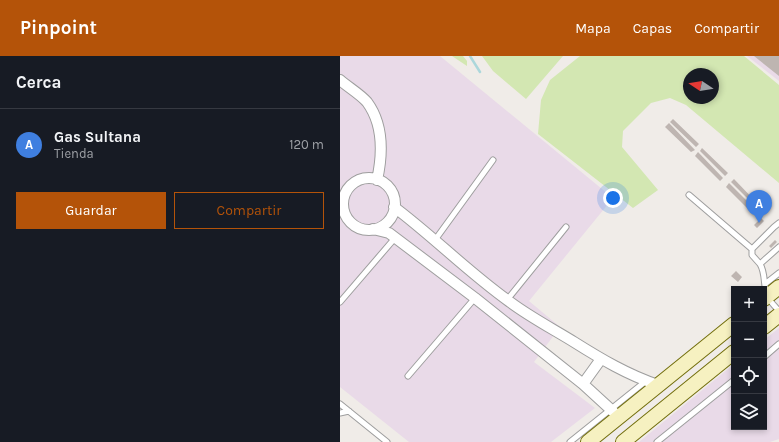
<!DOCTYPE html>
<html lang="es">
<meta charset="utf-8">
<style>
body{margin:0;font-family:Karla,sans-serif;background:#242831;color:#f1f3f6}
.controls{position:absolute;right:12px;bottom:12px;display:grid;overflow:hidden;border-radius:0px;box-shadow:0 2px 6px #0003}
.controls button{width:36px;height:36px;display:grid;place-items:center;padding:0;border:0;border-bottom:1px solid #363941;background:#171b24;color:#f1f3f6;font:20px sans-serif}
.compass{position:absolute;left:343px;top:12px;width:36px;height:36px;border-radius:50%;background:#171b24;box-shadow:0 2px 6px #0003;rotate:282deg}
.you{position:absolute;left:273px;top:142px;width:14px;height:14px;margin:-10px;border:3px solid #fff;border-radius:50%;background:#1a73e8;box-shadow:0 0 0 6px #1a73e833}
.badge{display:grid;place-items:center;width:26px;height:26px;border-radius:50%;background:#b45309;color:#fff;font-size:13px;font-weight:700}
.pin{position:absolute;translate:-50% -33px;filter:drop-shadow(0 1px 2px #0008)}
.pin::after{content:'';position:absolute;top:21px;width:14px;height:12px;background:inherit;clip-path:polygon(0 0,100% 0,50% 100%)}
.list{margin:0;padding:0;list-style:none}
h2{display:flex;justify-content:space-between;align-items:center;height:52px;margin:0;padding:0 16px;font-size:17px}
h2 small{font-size:13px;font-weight:400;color:#9ea1a6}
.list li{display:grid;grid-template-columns:26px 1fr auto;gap:12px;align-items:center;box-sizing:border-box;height:72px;padding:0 16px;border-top:1px solid #363941}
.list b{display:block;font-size:15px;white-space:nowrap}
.list p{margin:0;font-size:13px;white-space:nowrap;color:#9ea1a6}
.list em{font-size:13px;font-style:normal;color:#9ea1a6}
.actions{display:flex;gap:8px;padding:12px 16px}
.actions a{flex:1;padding:9px 0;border:1px solid #b45309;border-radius:0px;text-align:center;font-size:14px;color:#b45309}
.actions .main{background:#b45309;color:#fff}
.icon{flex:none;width:22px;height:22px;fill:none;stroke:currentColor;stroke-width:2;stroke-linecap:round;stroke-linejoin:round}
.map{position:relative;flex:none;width:439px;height:386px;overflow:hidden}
header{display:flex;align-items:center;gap:24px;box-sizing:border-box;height:56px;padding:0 20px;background:#b45309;color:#fff}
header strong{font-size:19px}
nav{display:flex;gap:22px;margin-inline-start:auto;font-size:14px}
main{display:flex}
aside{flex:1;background:#171b24}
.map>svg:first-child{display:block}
.industrial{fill:#e9dae8}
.grass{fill:#d3e7b2;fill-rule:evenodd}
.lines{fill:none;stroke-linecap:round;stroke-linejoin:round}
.stream{stroke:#acd7db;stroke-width:2.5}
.building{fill:#beb5b1}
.service-casing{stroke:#9e9e9e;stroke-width:7}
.minor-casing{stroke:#9e9e9e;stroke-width:12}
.secondary-casing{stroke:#736f0d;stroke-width:16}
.service{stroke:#fff;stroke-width:5}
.minor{stroke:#fff;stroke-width:10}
.secondary{stroke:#f6f1c1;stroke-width:14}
</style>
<header>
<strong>Pinpoint</strong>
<nav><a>Mapa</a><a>Capas</a><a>Compartir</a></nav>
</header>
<main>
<aside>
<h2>Cerca<small></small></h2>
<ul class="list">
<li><span class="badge" style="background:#3f7fe0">A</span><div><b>Gas Sultana</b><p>Tienda</p></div><em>120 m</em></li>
</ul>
<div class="actions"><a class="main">Guardar</a><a>Compartir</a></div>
</aside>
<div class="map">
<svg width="439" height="386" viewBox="0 0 439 386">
<rect width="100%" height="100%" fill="#f0ece8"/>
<path class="industrial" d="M0,0H100L273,142L189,245L220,271L194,306L255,352L211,386H69L0,331Z
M407,0H439V25Z
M439,272V383L430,386H299L394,308V371H424V284Z"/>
<path class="grass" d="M112,0H123L127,5V10Z
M142,0H223L186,43L153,15Z
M240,0H404L439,29V127L346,49L330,42L311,47L283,75L282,91L318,134L293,152L198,78L201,44L210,24ZM349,18H373V42H349Z"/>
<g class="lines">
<path class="stream" d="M130,0L140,16"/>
</g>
<path class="building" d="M414,0H439V20Z
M333,63L359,88L356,91L330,66Z
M329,67L355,94L351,96L325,71Z
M362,92L388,117L385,120L360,95Z
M358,96L383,122L380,125L355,100Z
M394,123L419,149L416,151L391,126Z
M389,127L415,153L411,156L386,131Z
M421,162L424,165L417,172L414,169Z
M435,184L437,186L431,192L429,190Z
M396,215L402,221L398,226L391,220Z"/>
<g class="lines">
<g class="service-casing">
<path id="service" d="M349,139L412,193
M95,184L153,104
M439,191L420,208C426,218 423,229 427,239C429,245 435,250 439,255
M420,208L412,199V193L434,171L439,167
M425,228L439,217
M167,244L226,171
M0,246L55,182
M424,301L439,288
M68,320L135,242
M0,348L47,386
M0,357L9,355
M230,386L306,325
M317,386L394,324"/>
</g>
<g class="minor-casing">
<path id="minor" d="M0,24C8,31 20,38 27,46C44,69 43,97 37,124
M3 148a26 26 0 1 1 52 0a26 26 0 1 1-52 0Z
M54,151C94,181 129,217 170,246C190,261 213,273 234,286C261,303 288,319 318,329
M33,173L49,177L135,242L243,328L279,361
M243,328L261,303"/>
</g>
<g class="secondary-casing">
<path id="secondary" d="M424,243L439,231
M424,271L439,259
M248,386L394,268
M283,386L394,296"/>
</g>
<use href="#service" class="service"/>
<use href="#minor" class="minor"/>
<use href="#secondary" class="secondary"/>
</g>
</svg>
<div class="controls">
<button>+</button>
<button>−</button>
<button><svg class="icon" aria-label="locate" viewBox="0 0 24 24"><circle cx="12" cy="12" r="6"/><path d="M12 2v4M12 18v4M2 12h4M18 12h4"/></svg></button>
<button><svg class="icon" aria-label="layers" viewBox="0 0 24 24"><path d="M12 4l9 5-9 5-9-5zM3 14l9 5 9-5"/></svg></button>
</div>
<svg class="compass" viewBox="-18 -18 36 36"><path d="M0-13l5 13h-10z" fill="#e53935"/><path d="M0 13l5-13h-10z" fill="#9ea1a6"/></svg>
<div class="you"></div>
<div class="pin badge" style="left:419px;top:167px;background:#3f7fe0">A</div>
</div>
</main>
